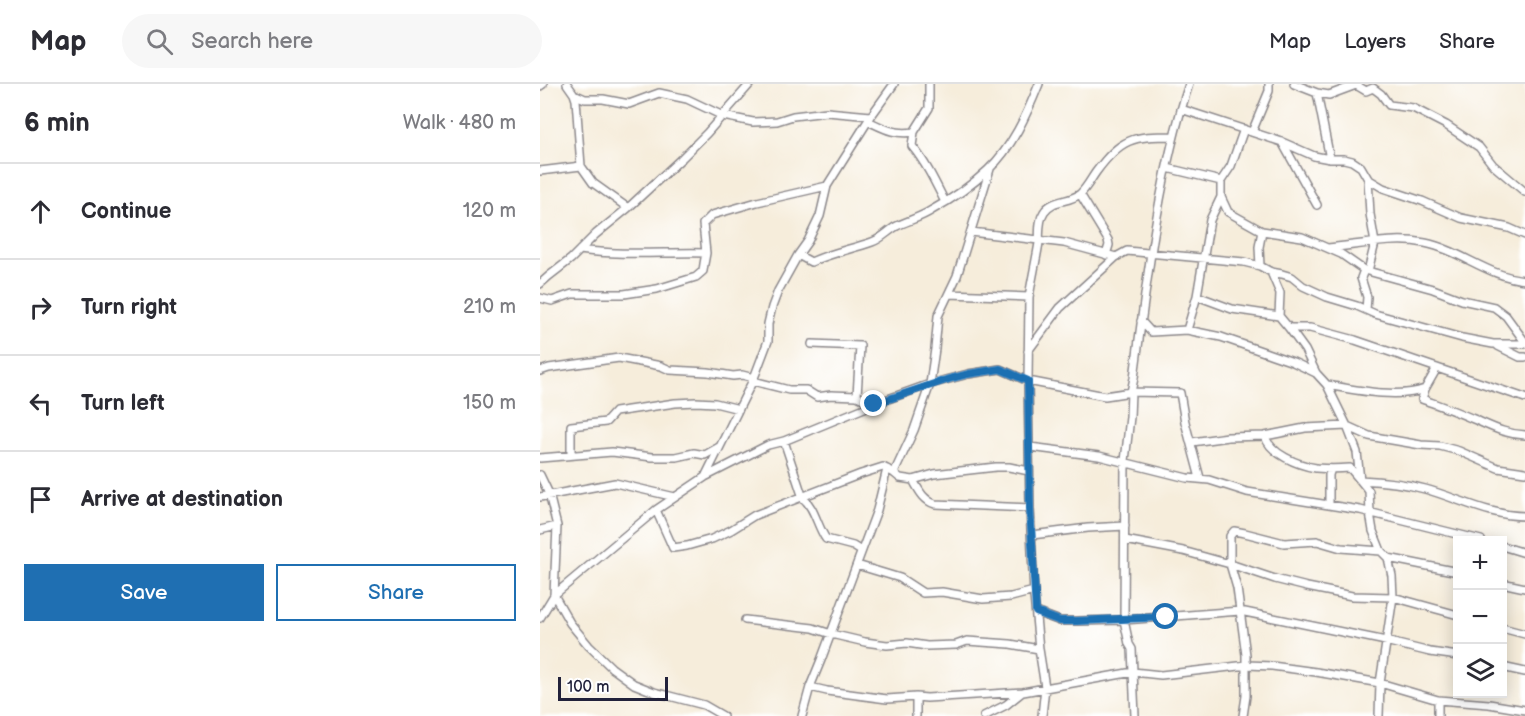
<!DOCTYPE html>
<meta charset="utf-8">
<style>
body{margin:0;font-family:"Balsamiq Sans",sans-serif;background:#f7f7f7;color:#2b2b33}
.controls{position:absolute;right:18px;bottom:18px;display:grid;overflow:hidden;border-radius:0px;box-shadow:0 3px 15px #0003}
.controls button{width:54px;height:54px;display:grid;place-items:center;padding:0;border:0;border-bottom:2px solid #e1e1e2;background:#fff;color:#2b2b33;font:30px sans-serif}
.scale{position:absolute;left:18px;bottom:15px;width:110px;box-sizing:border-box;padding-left:6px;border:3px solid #22223b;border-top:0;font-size:16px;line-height:21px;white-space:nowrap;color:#22223b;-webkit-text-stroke:4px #fff;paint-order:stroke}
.stop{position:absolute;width:18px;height:18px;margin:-14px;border:4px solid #1f6fb2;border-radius:50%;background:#fff}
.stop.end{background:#1f6fb2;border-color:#fff;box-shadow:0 2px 6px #0008}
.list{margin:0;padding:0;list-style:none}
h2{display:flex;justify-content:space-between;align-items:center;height:78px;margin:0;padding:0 24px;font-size:26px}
h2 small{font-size:20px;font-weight:400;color:#7c7c81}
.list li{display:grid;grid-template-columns:39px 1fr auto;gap:18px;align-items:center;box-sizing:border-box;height:96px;padding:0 24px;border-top:2px solid #e1e1e2}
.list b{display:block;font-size:22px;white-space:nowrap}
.list em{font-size:20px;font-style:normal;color:#7c7c81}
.actions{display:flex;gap:12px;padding:18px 24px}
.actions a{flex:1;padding:14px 0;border:2px solid #1f6fb2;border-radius:0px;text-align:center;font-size:21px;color:#1f6fb2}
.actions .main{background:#1f6fb2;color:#fff}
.icon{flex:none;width:33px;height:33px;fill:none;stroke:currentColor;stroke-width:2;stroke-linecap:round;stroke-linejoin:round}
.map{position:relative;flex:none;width:985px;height:632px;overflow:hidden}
header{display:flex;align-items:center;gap:36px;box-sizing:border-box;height:84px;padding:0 30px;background:#fff;border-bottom:2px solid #e1e1e2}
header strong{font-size:28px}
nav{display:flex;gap:33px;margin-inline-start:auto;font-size:21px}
.search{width:420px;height:54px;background:#f7f7f7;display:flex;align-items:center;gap:15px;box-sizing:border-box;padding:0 21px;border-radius:33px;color:#7c7c81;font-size:22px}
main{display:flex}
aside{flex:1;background:#fff}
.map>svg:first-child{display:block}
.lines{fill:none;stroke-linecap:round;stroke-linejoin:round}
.street-casing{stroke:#8c888b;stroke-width:10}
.street{stroke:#fff;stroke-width:7}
.route{stroke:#1f6fb2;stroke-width:8}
</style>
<header>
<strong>Map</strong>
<div class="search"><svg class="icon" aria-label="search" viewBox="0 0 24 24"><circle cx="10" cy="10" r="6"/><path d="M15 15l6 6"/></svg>Search here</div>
<nav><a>Map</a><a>Layers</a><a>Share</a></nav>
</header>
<main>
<aside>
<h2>6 min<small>Walk · 480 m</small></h2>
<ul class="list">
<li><svg class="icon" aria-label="ahead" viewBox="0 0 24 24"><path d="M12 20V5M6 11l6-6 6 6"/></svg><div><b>Continue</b></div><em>120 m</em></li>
<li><svg class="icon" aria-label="right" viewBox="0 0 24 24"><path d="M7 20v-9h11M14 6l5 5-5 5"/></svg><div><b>Turn right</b></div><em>210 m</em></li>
<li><svg class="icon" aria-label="left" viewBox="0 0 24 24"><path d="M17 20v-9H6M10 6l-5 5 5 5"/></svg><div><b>Turn left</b></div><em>150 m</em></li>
<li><svg class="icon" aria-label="arrive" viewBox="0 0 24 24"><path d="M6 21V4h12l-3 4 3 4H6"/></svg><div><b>Arrive at destination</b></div></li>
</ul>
<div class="actions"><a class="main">Save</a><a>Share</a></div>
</aside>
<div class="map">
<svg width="985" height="632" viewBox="0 0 985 632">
<rect width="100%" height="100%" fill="#fff"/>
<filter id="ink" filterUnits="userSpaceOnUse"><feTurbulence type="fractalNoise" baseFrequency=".0167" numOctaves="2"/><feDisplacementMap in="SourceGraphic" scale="12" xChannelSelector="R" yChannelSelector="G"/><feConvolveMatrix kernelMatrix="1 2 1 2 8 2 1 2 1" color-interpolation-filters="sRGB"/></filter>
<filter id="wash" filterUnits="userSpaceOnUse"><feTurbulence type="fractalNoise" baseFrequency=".008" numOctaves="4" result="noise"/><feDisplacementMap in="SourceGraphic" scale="24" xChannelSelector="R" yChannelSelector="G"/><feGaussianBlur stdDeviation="1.35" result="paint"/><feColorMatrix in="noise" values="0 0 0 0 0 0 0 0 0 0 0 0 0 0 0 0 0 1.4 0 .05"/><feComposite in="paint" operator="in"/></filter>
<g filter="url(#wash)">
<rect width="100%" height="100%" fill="#f6eddb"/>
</g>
<g filter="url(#ink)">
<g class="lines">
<g class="street-casing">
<path id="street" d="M27,0L34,10L36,16L41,82L53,99L88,124
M754,0L777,9L789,11L816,1L826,7L833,4L841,10L849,21L873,24L906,41L939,63L953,81L985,108
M0,2L3,0
M777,9L790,75
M34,10L45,15H63L89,20L119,9L147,15L183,32L213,38L237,37L253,32L287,28L331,32
M641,25L742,58L774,72L790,75H804L812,77L821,83L828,95L843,104L882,117L921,134L969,144L985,151
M328,37C345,45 355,51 374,48L372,62C386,79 395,98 405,118
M374,48L389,24V0
M712,48L729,7V0
M742,58L777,121
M627,84L681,97
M0,87L41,82
M828,95L830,130L835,159L828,187
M540,110L568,156L569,161L566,171
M681,113L688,128L722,147L762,153L801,170L824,186L893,205L922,216L954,223L966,232L985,258
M431,148L524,159L576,173
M788,164C820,161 854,153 885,159C920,166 949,193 985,196
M40,166C82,172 124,168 166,169
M258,171L271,178C291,169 312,165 332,158C341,155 347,148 355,143C366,137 380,134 392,126C412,115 431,102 448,86C472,64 487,30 499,0
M720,182L719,163L722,147
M824,186L821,194L827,213L826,226
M731,188L740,209L739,232
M0,200L9,192L31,175L56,150L88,124L142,74L167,49L210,0
M409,210L489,213L488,297L490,424L494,512L499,565L505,603L502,632
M657,212L692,225L739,232L749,244H770L815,256L985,314
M489,213C492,195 496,177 499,159C500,149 498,137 504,128C512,115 528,119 540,110C546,105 551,95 556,88C581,54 593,52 634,52
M0,214L12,217L32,210H84L117,205L156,193L163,187L164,180L166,169L163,140L172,131L217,118L287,102
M601,237L611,248L647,246L681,253L753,278L776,289
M749,244L765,266L776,289L787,301L807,342L817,368L820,396L829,407L830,429L833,447L841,467
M647,246L657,212L670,136L681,113V97L691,82L704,45
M272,260L320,262L317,312
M958,262L980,273H985
M488,267L520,224L576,173L587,167L704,178L720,182L731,188L742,190L752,193L763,202L787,213L817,222L835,230L922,254L953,260H985
M897,284L885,305L882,315C898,321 915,327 931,334C951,342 963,350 985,351
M0,287L9,284L79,274L121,282L130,286L168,288L193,292L202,291L214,294
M213,297L249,306H266L277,313L291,311L317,312L334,320
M787,301C816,306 858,315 885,305
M725,352C730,370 758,381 776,384C787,385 798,385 810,384L820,396C843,397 863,399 885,405C918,414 950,432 985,432
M244,357L263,414C275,424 277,442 286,455L313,462L321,467
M652,358L688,353L725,352L765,344L807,342L829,352L881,361L900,362L919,367L958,384L985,388
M490,363L559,372L647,394L669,396L707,408L820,426L941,456
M31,371V342L66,338L75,328L135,319L156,318L175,319L199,325
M0,374L72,368L112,373H136L154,369L165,371L179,363
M354,389L374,346L390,300L395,265L398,232L417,192L450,85
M0,391L9,410L17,442L14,511L30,539L49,562L72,584L94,600L114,608L164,621L183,632
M165,393L214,294L228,257V240L232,223L238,207L258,171L268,157L280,132L287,102L331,32L354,0
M373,396C379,406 383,416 395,420L490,424
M0,413L75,399L135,413
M789,421V391L791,385
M116,426L133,464L147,462L172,455L191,446L215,431L321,390L343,383L354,389L360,394L373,396L394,390L456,383H469L489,387
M0,446L17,442
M492,451L548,444L585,442
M585,456L643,467L690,480L735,495L767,503L812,512L853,513L918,531
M962,462L985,469
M317,481L360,494L383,509L402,508L443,515L471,513L494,507
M962,499L985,504
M496,528L520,537H537L584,536L700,527L841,556L890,568L918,572
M0,534L14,511L116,426L165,393L228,361L244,357L334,320L390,300L428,290L460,285L488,297L565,312L591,308L640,309L645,338L660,394
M205,536L273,544L291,550L325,558L347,561L367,559L387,562L416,561L427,557L470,560L499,565
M962,544L985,550
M962,583L985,588
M270,603L287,607L347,615L376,613L387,614L483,608L593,588L621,591L707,581L732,582L776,588L840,599L898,616L949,620L985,626
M262,632L270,603L281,576L337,426L347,385
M376,632V613
M444,632L466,621L481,609
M595,632L592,565L589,560L584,536L585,377L590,333L591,308L594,294C607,195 618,95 649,0
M703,632L706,612V571L697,504L690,480V452L694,447L705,449L744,459L777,457L801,464L841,467L848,474L918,488
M839,632L840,599L853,513L852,492L848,474
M898,632V616"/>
</g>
<use href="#street" class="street"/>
</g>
</g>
<g class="lines" filter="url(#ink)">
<path class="route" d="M334,320L409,295L428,290L460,285L488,297L490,424L496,528L520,537H537L626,533"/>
</g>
</svg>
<div class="controls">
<button>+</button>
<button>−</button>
<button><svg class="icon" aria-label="layers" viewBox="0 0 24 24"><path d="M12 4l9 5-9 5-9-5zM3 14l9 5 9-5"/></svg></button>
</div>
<div class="scale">100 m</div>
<div class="stop" style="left:626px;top:533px"></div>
<div class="stop end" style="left:334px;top:320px"></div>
</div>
</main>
